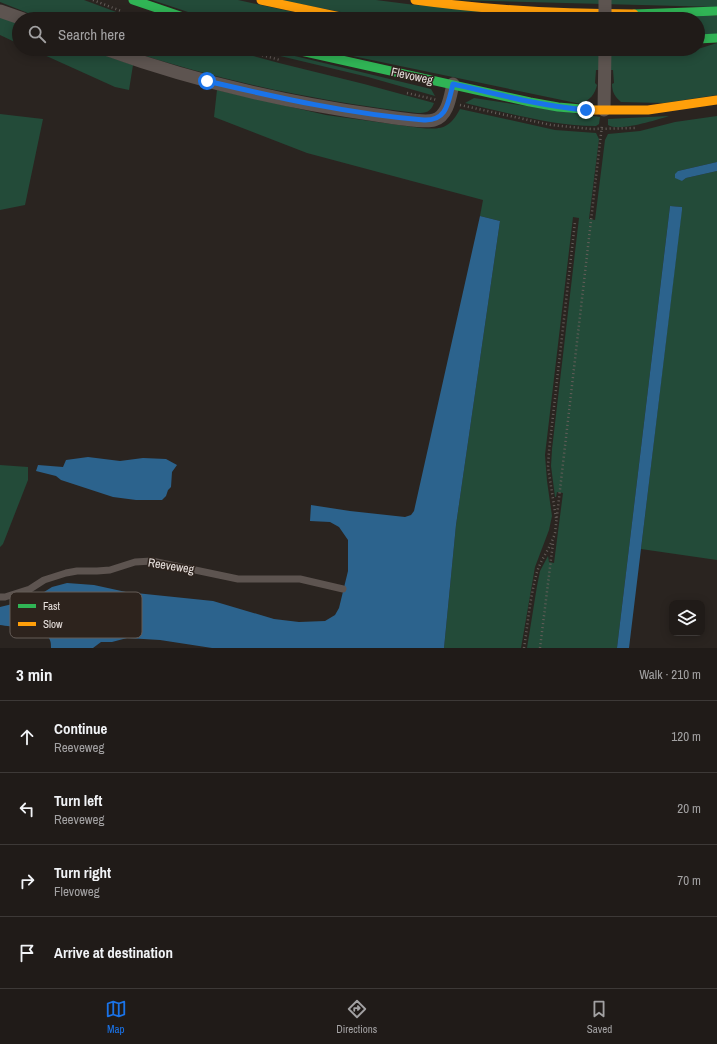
<!DOCTYPE html>
<meta charset="utf-8">
<style>
body{margin:0;font-family:"Archivo Narrow",sans-serif;background:#2d2825;color:#f1f3f6}
.controls{position:absolute;right:12px;bottom:12px;display:grid;overflow:hidden;border-radius:8px;box-shadow:0 2px 10px #0003}
.controls button{width:36px;height:36px;display:grid;place-items:center;padding:0;border:0;border-bottom:1px solid #3d3937;background:#201b18;color:#f1f3f6;font:20px sans-serif}
.stop{position:absolute;width:12px;height:12px;margin:-9px;border:3px solid #1a73e8;border-radius:50%;background:#fff}
.stop.end{background:#1a73e8;border-color:#fff;box-shadow:0 1px 4px #0008}
.list{margin:0;padding:0;list-style:none}
h2{display:flex;justify-content:space-between;align-items:center;height:52px;margin:0;padding:0 16px;font-size:17px}
h2 small{font-size:13px;font-weight:400;color:#a2a1a2}
.list li{display:grid;grid-template-columns:26px 1fr auto;gap:12px;align-items:center;box-sizing:border-box;height:72px;padding:0 16px;border-top:1px solid #3d3937}
.list b{display:block;font-size:15px;white-space:nowrap}
.list p{margin:0;font-size:13px;white-space:nowrap;color:#a2a1a2}
.list em{font-size:13px;font-style:normal;color:#a2a1a2}
.icon{flex:none;width:22px;height:22px;fill:none;stroke:currentColor;stroke-width:2;stroke-linecap:round;stroke-linejoin:round}
.map{position:relative;flex:none;width:717px;height:648px;overflow:hidden}
.search{position:absolute;background:#201b18;box-shadow:0 2px 10px #0003;left:12px;right:12px;top:12px;height:44px;display:flex;align-items:center;gap:10px;box-sizing:border-box;padding:0 14px;border-radius:22px;color:#a2a1a2;font-size:15px}
.sheet{height:340px;background:#201b18}
nav{display:flex;justify-content:space-around;align-items:center;box-sizing:border-box;height:56px;border-top:1px solid #3d3937;background:#201b18;font-size:11px;color:#a2a1a2}
nav a{display:grid;justify-items:center;gap:2px}
nav .on{color:#1a73e8}
.map>svg:first-child{display:block}
.green{fill:#234b39}
.water{fill:#2c638d}
.lines{fill:none;stroke-linecap:round;stroke-linejoin:round}
.path{stroke:#655e5a;stroke-width:2.5;stroke-dasharray:1 3;stroke-linecap:butt}
.lane{stroke:#5d5450;stroke-width:7}
.street{stroke:#5d5450;stroke-width:13}
.fast{stroke:#30b455;stroke-width:9}
.slow{stroke:#ff9f0a;stroke-width:9}
.street-bridge{stroke:#5d5450;stroke-width:13}
.route{stroke:#1a73e8;stroke-width:5}
.labels{text-anchor:middle;dominant-baseline:central;stroke-width:3;stroke-linejoin:round;paint-order:stroke}
.street-label{font-size:12px;fill:#e7e0dd;stroke:#2d231d}
.key{fill:#2d231d;stroke:#655c57;stroke-width:1}
.key-label{font-size:11px;fill:#e7e0dd}
</style>
<div class="map">
<svg width="717" height="648" viewBox="0 0 717 648">
<rect width="100%" height="100%" fill="#2a2420"/>
<path class="green" d="M0,0H84L135,19H43L0,2Z
M152,0H238L326,19H209Z
M279,0H376L415,5L717,16V34L698,35V19H383L351,14Z
M451,0H717V7Z
M0,16L19,23V44L0,35Z
M717,43V95L664,103L621,102C615,97 612,92 612,84L614,83L613,70H596L595,83L597,85C595,94 590,100 581,104L319,49H698Z
M31,49H86L133,65L129,90L115,87Z
M124,49H227L279,63L364,84L434,103C431,112 426,113 417,113C317,101 219,81 124,49Z
M251,49H266L431,89L435,96L368,77Z
M217,90L326,115L421,128C442,130 450,128 460,109L555,130L596,133L599,139L589,219L595,220L605,140L608,134L640,131L675,122L717,116V162L678,171L682,181L686,178L717,171V560L641,549L682,207L670,206L617,648H527L537,586L540,571L548,556L549,562L554,563L563,493L557,492L556,497H555L551,466L552,449L579,218L573,217L545,455L547,481L552,516L549,530L535,567L521,648H444L456,525L500,221L480,216L483,200L307,153L214,117Z
M474,98L600,117L599,124L596,126C552,126 508,113 465,103Z
M0,114L43,119L25,205L0,210Z
M669,116C656,120 619,132 608,125V119Z
M0,465L28,467V480L3,544L0,547Z"/>
<path class="water" d="M717,162V171L686,178L682,181L675,178V174L678,171Z
M670,206L682,207V210L629,648H617Z
M480,216L500,221L456,525L444,648H212L160,640L127,638L112,642H101L93,648H51C51,643 51,640 47,636C40,628 11,627 0,625V607L33,599L52,587L67,583L94,585L126,592L213,601L274,619L299,622L325,621L335,615L339,608L348,571V540L339,527L330,522L310,521L311,505L350,511L405,517L411,515L414,511Z
M88,457L120,461L143,458L166,459L177,465L172,472L171,487L168,490L166,496L162,500H136L113,497L61,480L56,476L36,471L38,465L63,467L66,460Z"/>
<g class="lines">
<path class="path" d="M93,0L121,11
M239,49L280,60
M407,93L437,100
M460,105L551,125L591,129L636,128
M556,518L548,467L549,451L575,222
M524,648C528,623 530,597 537,572C541,559 551,547 555,533L602,125
M540,648L553,543"/>
<path class="lane" d="M0,597H5L30,589L44,580L66,573L77,571H97L110,570L135,562L152,561L238,579H300L343,589"/>
<path class="street" d="M0,11L23,19
M105,49C193,81 284,102 376,115C388,117 424,123 434,120C448,116 450,97 453,84
M604,110L605,49"/>
<path class="fast" d="M133,0L189,19
M634,14L717,11
M698,39L717,38
M292,49L530,102L558,107L593,110"/>
<path class="slow" d="M261,0L350,19
M415,0C488,10 560,14 634,14
M593,110H648L717,100"/>
<path class="street-bridge" d="M605,19V0"/>
</g>
<g class="lines">
<path class="route" d="M207,81C279,98 350,114 424,120C447,121 448,103 453,84C497,94 540,106 586,110"/>
</g>
<g class="labels">
<g class="street-label">
<text transform="translate(412 76) rotate(12)">Flevoweg</text>
<text transform="translate(171 566) rotate(9)">Reeveweg</text>
</g>
</g>
<rect x="10" y="592" width="132" height="46" rx="6" class="key"/>
<rect x="18" y="604" width="18" height="4" fill="#30b455"/>
<rect x="18" y="622" width="18" height="4" fill="#ff9f0a"/>
<g class="key-label">
<text x="43" y="610">Fast</text>
<text x="43" y="628">Slow</text>
</g>
</svg>
<div class="controls">
<button><svg class="icon" aria-label="layers" viewBox="0 0 24 24"><path d="M12 4l9 5-9 5-9-5zM3 14l9 5 9-5"/></svg></button>
</div>
<div class="stop" style="left:207px;top:81px"></div>
<div class="stop end" style="left:586px;top:110px"></div>
<div class="search"><svg class="icon" aria-label="search" viewBox="0 0 24 24"><circle cx="10" cy="10" r="6"/><path d="M15 15l6 6"/></svg>Search here</div>
</div>
<section class="sheet">
<h2>3 min<small>Walk · 210 m</small></h2>
<ul class="list">
<li><svg class="icon" aria-label="ahead" viewBox="0 0 24 24"><path d="M12 20V5M6 11l6-6 6 6"/></svg><div><b>Continue</b><p>Reeveweg</p></div><em>120 m</em></li>
<li><svg class="icon" aria-label="left" viewBox="0 0 24 24"><path d="M17 20v-9H6M10 6l-5 5 5 5"/></svg><div><b>Turn left</b><p>Reeveweg</p></div><em>20 m</em></li>
<li><svg class="icon" aria-label="right" viewBox="0 0 24 24"><path d="M7 20v-9h11M14 6l5 5-5 5"/></svg><div><b>Turn right</b><p>Flevoweg</p></div><em>70 m</em></li>
<li><svg class="icon" aria-label="arrive" viewBox="0 0 24 24"><path d="M6 21V4h12l-3 4 3 4H6"/></svg><div><b>Arrive at destination</b></div></li>
</ul>
</section>
<nav>
<a class="on"><svg class="icon" aria-label="map" viewBox="0 0 24 24"><path d="M3 6l6-2 6 2 6-2v14l-6 2-6-2-6 2zM9 4v14M15 6v14"/></svg>Map</a>
<a><svg class="icon" aria-label="directions" viewBox="0 0 24 24"><path d="M12 3l9 9-9 9-9-9zM9 14v-3h6M13 9l2 2-2 2"/></svg>Directions</a>
<a><svg class="icon" aria-label="saved" viewBox="0 0 24 24"><path d="M7 4h10v16l-5-4-5 4z"/></svg>Saved</a>
</nav>
